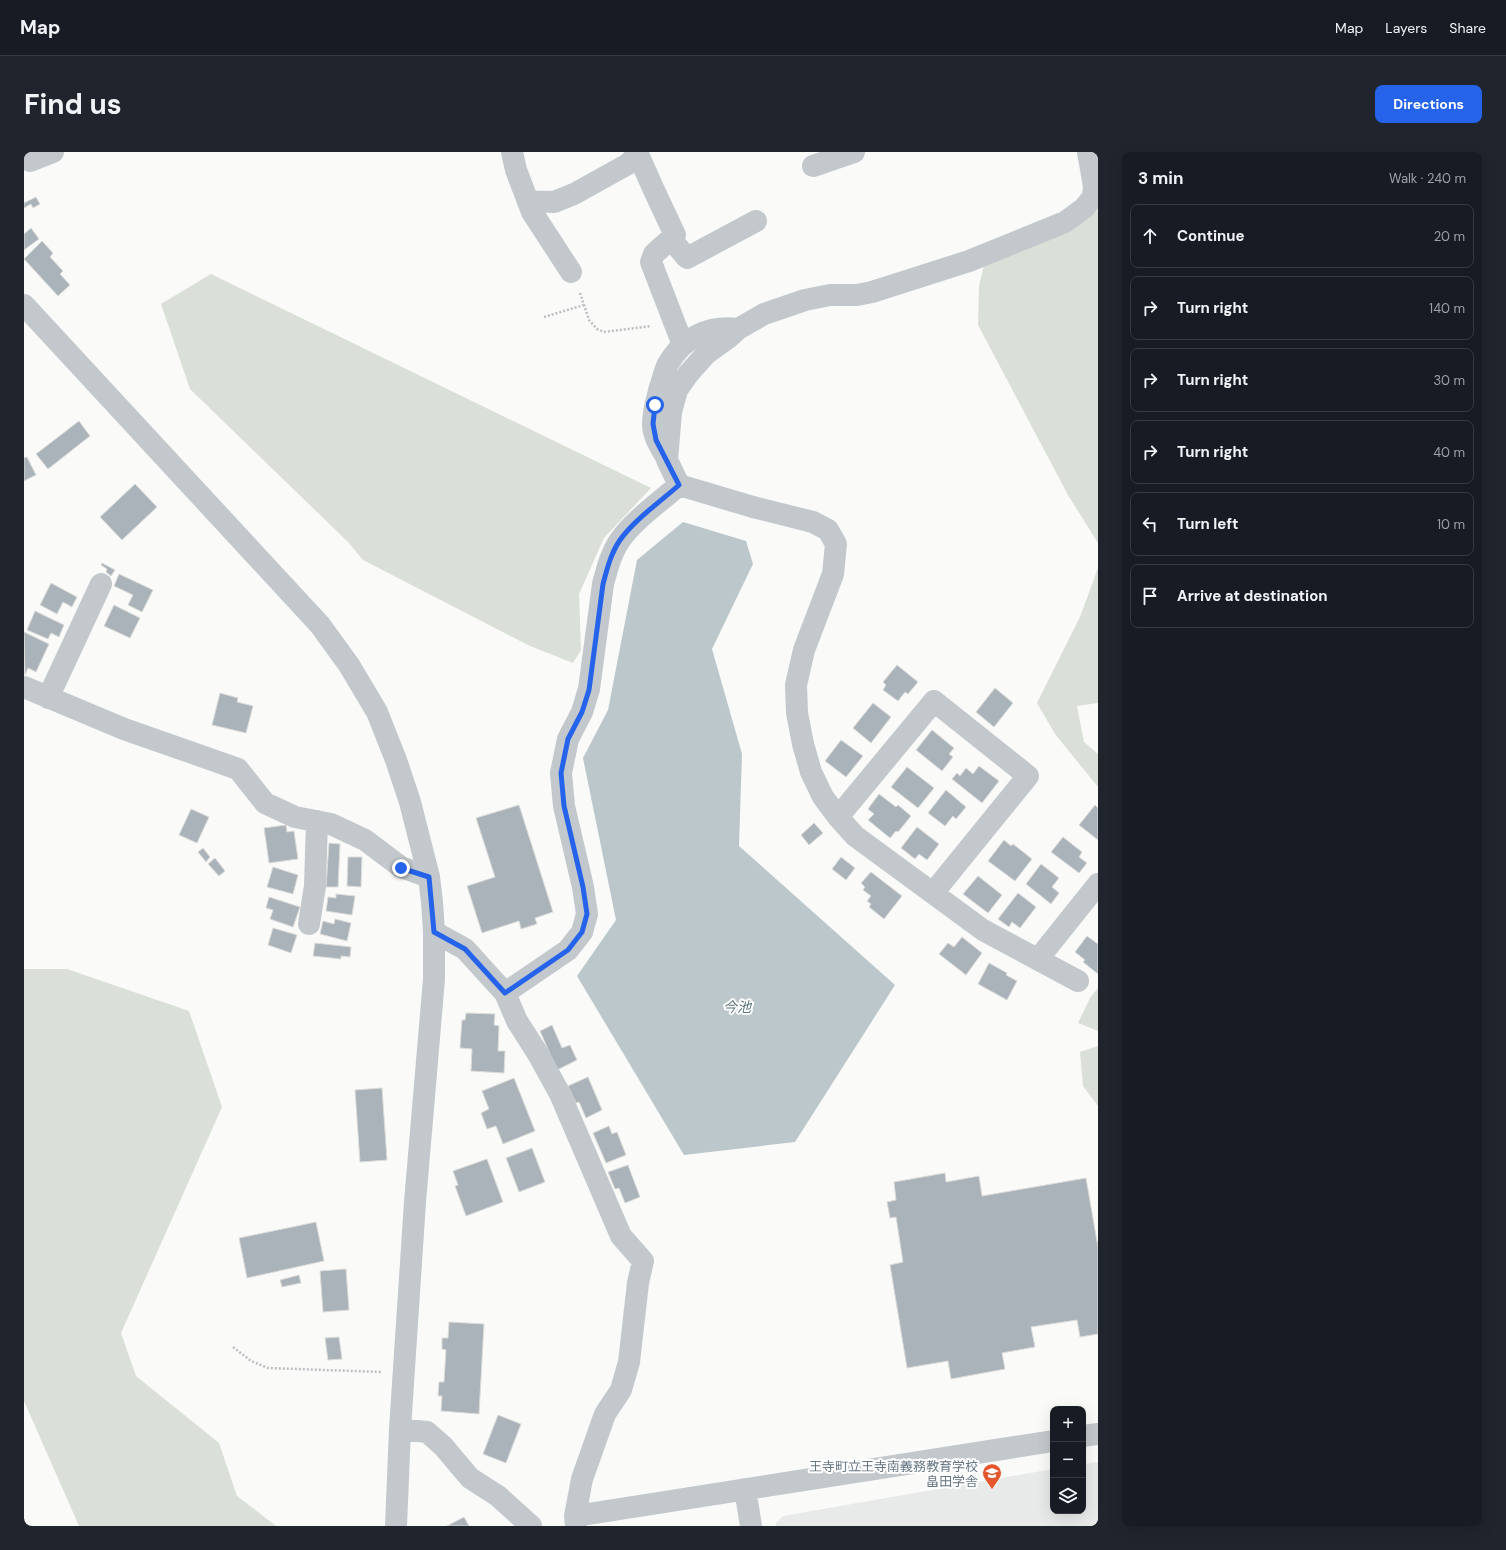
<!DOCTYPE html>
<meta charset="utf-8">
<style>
body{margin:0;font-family:"DM Sans","Noto Sans JP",sans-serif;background:#20242c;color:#f1f3f6}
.controls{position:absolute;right:12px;bottom:12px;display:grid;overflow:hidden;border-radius:8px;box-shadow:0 4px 16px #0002}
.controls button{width:36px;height:36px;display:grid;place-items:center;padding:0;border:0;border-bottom:1px solid #363941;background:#171b24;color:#f1f3f6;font:20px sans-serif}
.stop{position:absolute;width:12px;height:12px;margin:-9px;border:3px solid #2563eb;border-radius:50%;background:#fff}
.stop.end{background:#2563eb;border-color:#fff;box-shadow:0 1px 4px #0008}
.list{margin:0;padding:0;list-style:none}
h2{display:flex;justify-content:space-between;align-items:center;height:52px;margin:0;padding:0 16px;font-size:17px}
h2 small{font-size:13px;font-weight:400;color:#9ea1a6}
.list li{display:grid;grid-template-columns:26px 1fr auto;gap:12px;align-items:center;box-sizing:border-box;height:64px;margin:0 8px 8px;padding:0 8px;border:1px solid #363941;border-radius:8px}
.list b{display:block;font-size:15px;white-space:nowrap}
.list em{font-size:13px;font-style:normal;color:#9ea1a6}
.icon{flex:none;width:22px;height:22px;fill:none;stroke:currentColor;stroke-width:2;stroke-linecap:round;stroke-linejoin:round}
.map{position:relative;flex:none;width:1074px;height:1374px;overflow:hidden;border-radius:8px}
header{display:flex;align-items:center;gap:24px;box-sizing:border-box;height:56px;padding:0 20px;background:#171b24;border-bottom:1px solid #363941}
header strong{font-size:19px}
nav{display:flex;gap:22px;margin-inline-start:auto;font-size:14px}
.intro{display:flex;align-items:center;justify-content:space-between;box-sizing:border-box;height:96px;padding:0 24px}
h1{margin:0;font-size:28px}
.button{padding:10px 18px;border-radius:8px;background:#2563eb;color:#fff;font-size:14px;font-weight:700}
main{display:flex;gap:24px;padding:0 24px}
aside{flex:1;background:#171b24;border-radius:8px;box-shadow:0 4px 16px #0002}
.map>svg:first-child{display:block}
.built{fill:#e8e9e9}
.green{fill:#dadfd7}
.water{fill:#bbc7cb}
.building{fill:#aab3b9;stroke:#dcdcda}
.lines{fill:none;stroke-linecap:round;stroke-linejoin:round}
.path{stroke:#bbbfc2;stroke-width:2.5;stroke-dasharray:2 2;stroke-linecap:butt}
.minor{stroke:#c3c8cc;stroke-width:22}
.route{stroke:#2563eb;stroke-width:5}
.labels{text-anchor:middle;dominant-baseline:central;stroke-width:4;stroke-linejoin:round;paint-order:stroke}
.poi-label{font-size:13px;fill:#657683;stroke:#fff;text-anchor:end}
.water-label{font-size:14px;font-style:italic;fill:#60757c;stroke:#fff}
</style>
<header>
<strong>Map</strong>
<nav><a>Map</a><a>Layers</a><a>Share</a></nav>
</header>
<div class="intro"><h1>Find us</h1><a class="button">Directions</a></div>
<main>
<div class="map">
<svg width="1074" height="1374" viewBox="0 0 1074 1374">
<rect width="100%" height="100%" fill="#fafaf8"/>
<path class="built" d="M1074,1310V1374H752V1371L759,1364L1029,1317V1359H1059V1312Z"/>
<path class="green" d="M1074,57V391L1044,343L954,173L955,134L961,109L1066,64Z
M187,122L627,336L580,386L555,442L557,498L549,511L506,494L339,408L324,390L166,237L137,152Z
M1074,416V551L1053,554L1060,590L1074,602V635L1031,582L1013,551L1056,465Z
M0,817H43L165,859L198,955L97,1181L112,1224L195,1291L213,1344L252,1374H55L0,1249Z
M1074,836V879L1054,871L1066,846Z
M1074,894V954L1059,934L1056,900Z"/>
<path class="water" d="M659,370L722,389L729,412L688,497L718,602L715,694L871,833L771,990L660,1003L553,824L592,768L559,606L584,558L613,408Z"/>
<path class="building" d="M12,45L16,52L9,56L7,52L0,56V51Z
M7,76L15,87L0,98V82Z
M18,89L29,101L26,105L39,119L36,122L46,133L34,144L0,107Z
M55,269L66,284L24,317L12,302Z
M3,305L12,323L0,329V306Z
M111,332L133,355L98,388L76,365Z
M78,411L91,418L87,424L82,420L83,417L77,413Z
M95,422L129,438L118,460L104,453L109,443L90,434Z
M27,431L53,445L48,455L39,450L33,462L16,453Z
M90,453L116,466L106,486L80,474Z
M11,459L40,473L35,485L27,481L24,487L3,478Z
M0,480L25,492L12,520L4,516L1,523Z
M873,513L894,530L884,542L881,540L874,549L859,538L862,533L859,530Z
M971,536L989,551L970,575L952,560Z
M196,541L214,546L213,550L229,554L222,581L188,573Z
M849,551L867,565L847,591L829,576Z
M908,578L930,596L925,602L929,605L918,619L892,598Z
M817,588L839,604L822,625L801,609Z
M955,614L975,629L958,651L928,627L933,621L936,624L942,616L949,622Z
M883,615L910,636L894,656L867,635Z
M922,638L942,655L932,667L929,664L921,674L904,661Z
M855,642L872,655L874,653L887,664L874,680L872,679L866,686L844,668L850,662L844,657Z
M495,653L529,760L511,766L513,772L497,777L495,769L458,781L443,734L471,725L452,666Z
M1071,653L1074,656V688L1055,673Z
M167,657L185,665L173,691L155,683Z
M790,671L799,681L785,693L777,683Z
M262,673L263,680L270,679L274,707L245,711L240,676Z
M893,675L915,692L903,708L895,702L891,707L877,696Z
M1039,685L1058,700L1055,705L1063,711L1055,721L1027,700Z
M980,688L987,694L989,692L1008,707L991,729L964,709Z
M305,691L316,692L314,735H302Z
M179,696L186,705L182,710L174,700Z
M324,705H338L337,735L323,734Z
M817,705L831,716L822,728L808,717Z
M191,706L201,719L195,724L184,712Z
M1017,712L1035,726L1028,735L1035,741L1027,752L1002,732Z
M249,715L274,723L269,742L243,735Z
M847,720L878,744L860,767L845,755L847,752L843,749L847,744L839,738L841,735L837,731Z
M954,724L978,743L964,761L939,742Z
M994,741L1012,755L996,776L988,770L985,775L974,767Z
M312,742L331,744L328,763L302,759L304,745L312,746Z
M245,745L276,755L269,775L246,767L249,758L242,756Z
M311,767L327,771L323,789L296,782L299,769L310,772Z
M249,776L273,783L267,801L244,793Z
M1063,784L1074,792V822L1059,810L1061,808L1051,800Z
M938,785L958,801L942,823L915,802L924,791L930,795Z
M291,791L327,795L326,805L317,804V807L289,804Z
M965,811L983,821L982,823L993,829L983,848L954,832Z
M442,861L471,862L470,873L475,874L474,899H481L480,921L447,919L448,897L436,896L438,868H441Z
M528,873L538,896L546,893L553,908L533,918L516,879Z
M564,925L578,958L562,966L555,950L552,951L544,934Z
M490,926L511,979L479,992L472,974L463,977L457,961L465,957L458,939Z
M358,936L363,1008L336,1010L331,938Z
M585,974L588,982L593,980L602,1003L582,1011L569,981Z
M508,996L521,1030L495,1040L482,1006Z
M463,1007L479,1050L442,1064L431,1034L434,1033L429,1019Z
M604,1013L616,1045L601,1051L595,1036L591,1037L584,1020Z
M921,1021L922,1030L955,1024L958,1044L1062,1026L1074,1095V1182L1056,1185L1053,1168L1007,1175L1011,1195L978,1201L981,1217L927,1227L924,1209L883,1216L866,1113L879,1110L872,1065L866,1066L863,1050L872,1048L870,1030Z
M292,1070L300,1109L223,1126L215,1086Z
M322,1117L325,1158L299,1160L296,1119Z
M275,1123L277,1131L258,1135L256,1128Z
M425,1170L460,1172L455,1262L417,1259L418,1244H414L415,1230H420L422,1198L418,1197V1186H424Z
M315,1185L318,1207L304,1208L301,1186Z
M474,1263L497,1272L482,1311L459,1302Z
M440,1365L445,1374H423Z"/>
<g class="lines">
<path class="path" d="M556,141L565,168L573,177L580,180L627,174
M520,165L560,153
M209,1195L227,1209L244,1216L358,1220"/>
<path class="minor" d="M1,0L6,9L29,0
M488,0L492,18L508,60L547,120
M613,0L629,36L651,83L630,102L627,110L659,193
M789,14L830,0
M504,49L530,50L550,42L604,12L614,2
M647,87L663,106L732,69
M0,153L296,473L325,513L353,560L372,608L386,650L405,725L408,750L410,780V827L391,1050L376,1277L372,1374
M641,303C635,293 629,283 629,272C629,259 633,247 636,235C639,228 640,219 644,212C659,186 684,173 714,177
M0,535L100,577L214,617L241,651L271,665L307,672L341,688L377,715L405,725
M24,546L77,432
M814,665L910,549L1004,624L909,741
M285,772L291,734L293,669
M410,780L441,797L481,841L493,869L514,902L536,942L597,1084L619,1109L614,1131L605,1210L597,1238L581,1262L558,1327L551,1364L552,1374
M1014,807L1074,732
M1054,829L959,778L831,684L814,665L799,645L787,620L779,592L773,561L772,533L780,498L809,422L812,392L804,378L789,370L729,355L655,333L643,308L647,260L653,238L665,221L683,201L704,186L714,177L740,162L781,148L806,143H833L848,140L945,109L1041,70L1060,56L1069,45L1070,34L1064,0
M481,841L544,798L558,780L563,762L559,735L540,654L537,621L544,587L558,560L565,537L579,432C583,417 587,401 596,388C610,368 636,350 655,333
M376,1277L403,1280L419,1294L446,1326L474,1344L507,1374
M1059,1284L1074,1282
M721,1337L727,1374
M551,1364L1029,1289"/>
</g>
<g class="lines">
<path class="route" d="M377,716L405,725L410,780L441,797L481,841L544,798L558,780L563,762L559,735L540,654L537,621L544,587L558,560L565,538L579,432C583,417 587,401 596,388C610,368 636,350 655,333L632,288L629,272L631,253"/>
</g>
<defs>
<g id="school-pin" transform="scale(1)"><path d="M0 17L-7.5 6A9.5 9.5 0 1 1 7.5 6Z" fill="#e4572e" stroke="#fff"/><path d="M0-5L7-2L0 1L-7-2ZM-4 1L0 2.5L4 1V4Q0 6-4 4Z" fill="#fff"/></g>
</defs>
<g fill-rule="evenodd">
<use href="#school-pin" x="968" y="1321"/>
</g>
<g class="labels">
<g class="poi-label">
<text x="954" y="1314">王寺町立王寺南義務教育学校<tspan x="954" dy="15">畠田学舎</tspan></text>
</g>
<g class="water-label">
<text x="713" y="855">今池</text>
</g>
</g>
</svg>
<div class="controls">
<button>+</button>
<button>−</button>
<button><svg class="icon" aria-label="layers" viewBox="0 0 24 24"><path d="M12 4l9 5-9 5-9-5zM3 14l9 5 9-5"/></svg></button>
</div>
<div class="stop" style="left:631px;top:253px"></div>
<div class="stop end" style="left:377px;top:716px"></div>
</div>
<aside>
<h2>3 min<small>Walk · 240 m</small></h2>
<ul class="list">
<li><svg class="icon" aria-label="ahead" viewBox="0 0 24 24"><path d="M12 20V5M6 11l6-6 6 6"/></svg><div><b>Continue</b></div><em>20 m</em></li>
<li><svg class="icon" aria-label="right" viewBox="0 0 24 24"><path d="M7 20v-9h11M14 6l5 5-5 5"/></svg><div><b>Turn right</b></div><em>140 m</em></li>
<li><svg class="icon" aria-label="right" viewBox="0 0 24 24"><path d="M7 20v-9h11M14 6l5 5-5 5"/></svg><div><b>Turn right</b></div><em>30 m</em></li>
<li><svg class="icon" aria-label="right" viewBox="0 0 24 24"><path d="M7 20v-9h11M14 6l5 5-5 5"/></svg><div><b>Turn right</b></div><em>40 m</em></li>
<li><svg class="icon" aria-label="left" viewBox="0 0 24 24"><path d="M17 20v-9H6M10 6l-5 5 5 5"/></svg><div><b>Turn left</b></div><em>10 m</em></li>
<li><svg class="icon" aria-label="arrive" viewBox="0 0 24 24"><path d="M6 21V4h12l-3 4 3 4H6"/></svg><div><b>Arrive at destination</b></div></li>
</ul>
</aside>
</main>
